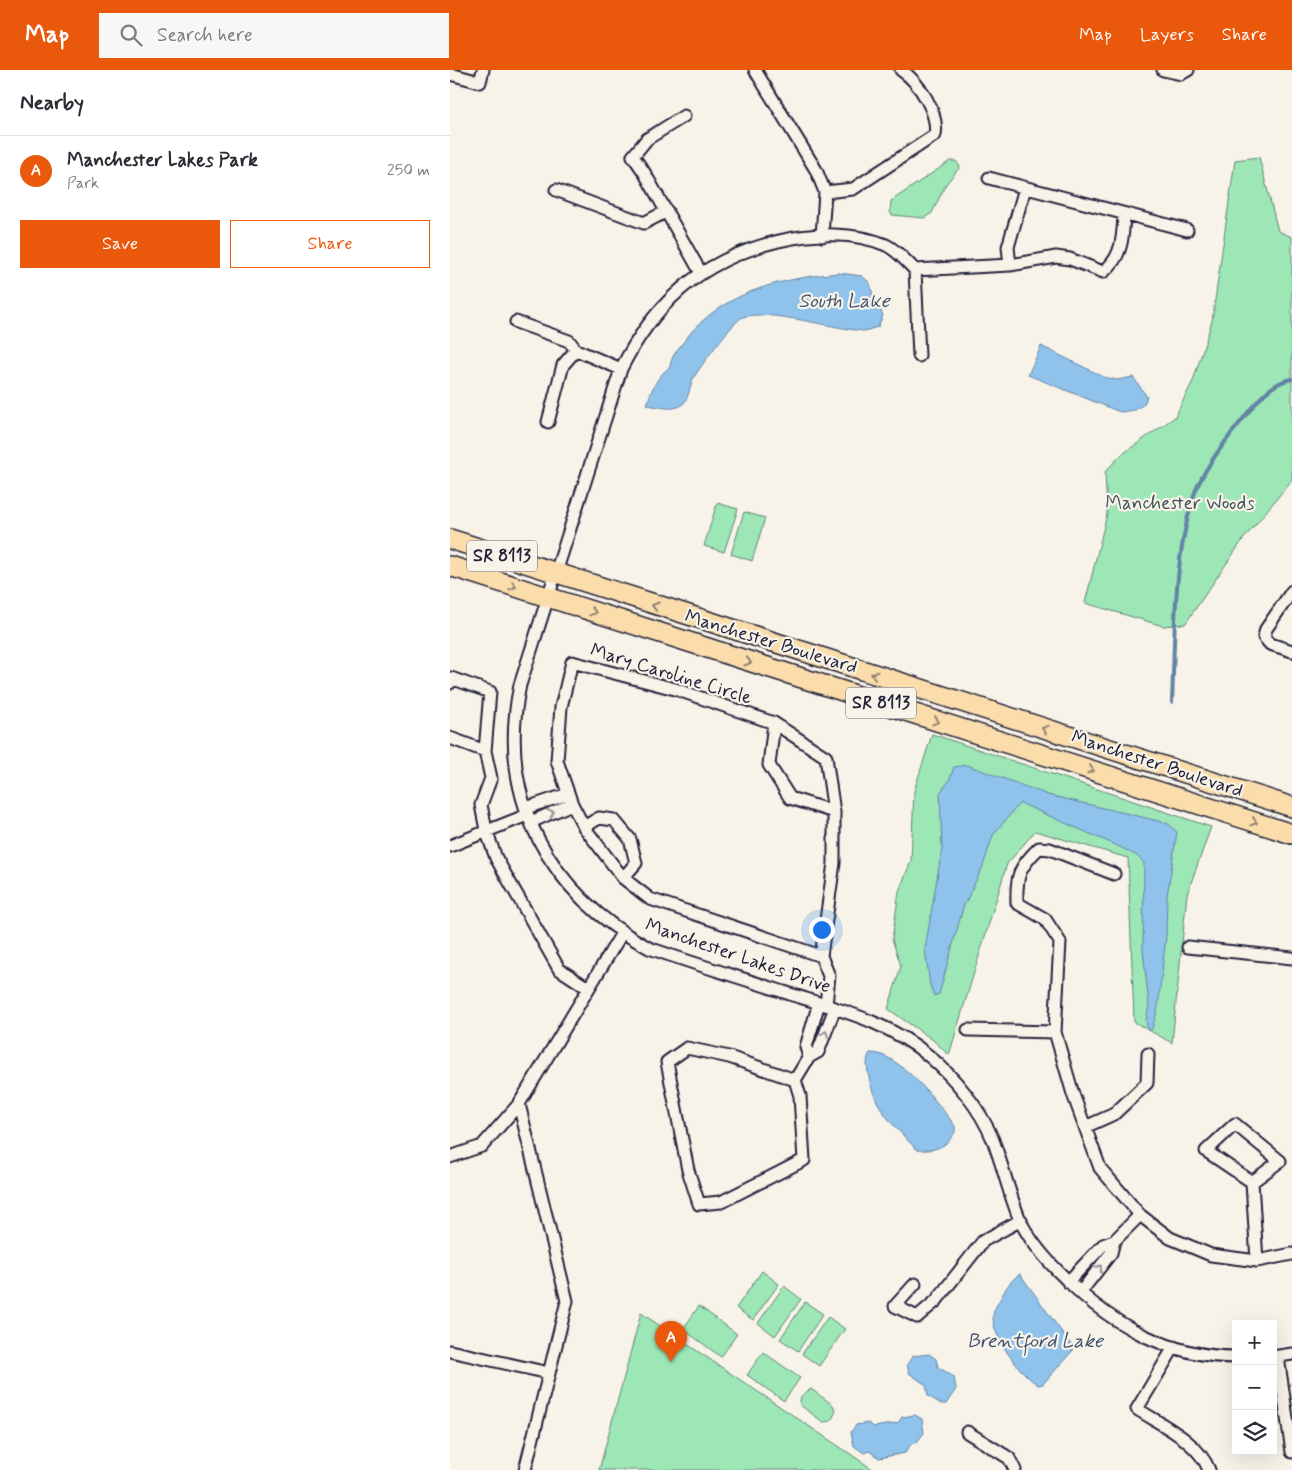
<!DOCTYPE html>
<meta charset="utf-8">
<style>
body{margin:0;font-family:Mynerve,sans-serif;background:#f7f7f7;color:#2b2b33}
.controls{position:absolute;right:15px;bottom:15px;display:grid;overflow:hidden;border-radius:0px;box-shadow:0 5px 20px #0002}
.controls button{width:45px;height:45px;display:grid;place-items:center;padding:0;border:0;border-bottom:1px solid #e1e1e2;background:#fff;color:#2b2b33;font:25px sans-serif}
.you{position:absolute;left:371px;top:859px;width:18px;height:18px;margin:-12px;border:4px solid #fff;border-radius:50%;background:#1a73e8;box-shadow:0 0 0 8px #1a73e833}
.badge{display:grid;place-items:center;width:32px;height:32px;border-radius:50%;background:#ea580c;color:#fff;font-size:16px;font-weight:700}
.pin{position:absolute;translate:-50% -41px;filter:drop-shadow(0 1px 2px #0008)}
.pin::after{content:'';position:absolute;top:26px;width:18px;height:15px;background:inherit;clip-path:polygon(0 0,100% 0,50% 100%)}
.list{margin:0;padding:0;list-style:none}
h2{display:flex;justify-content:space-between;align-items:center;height:65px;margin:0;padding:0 20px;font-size:21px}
h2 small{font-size:16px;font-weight:400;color:#7c7c81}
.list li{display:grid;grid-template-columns:32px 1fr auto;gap:15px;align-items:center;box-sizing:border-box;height:70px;padding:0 20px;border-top:1px solid #e1e1e2}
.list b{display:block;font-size:19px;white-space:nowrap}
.list p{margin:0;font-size:16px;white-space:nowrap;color:#7c7c81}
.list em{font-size:16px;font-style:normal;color:#7c7c81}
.actions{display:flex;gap:10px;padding:15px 20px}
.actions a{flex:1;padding:11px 0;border:1px solid #ea580c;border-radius:0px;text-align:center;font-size:18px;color:#ea580c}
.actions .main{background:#ea580c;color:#fff}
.icon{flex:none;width:28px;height:28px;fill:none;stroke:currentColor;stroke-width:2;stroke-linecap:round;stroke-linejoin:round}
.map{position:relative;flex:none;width:842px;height:1400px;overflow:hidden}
header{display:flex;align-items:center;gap:30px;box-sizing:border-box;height:70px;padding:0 25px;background:#ea580c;color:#fff}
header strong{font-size:24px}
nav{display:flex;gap:28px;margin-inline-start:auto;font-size:18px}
.search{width:350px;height:45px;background:#f7f7f7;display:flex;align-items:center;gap:12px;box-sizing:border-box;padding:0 18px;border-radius:0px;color:#7c7c81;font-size:19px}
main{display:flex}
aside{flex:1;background:#fff}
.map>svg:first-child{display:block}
.green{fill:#9de6b5;stroke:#608478}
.water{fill:#8fc3ec;stroke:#6383a5}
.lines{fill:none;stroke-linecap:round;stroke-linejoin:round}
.stream{stroke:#6383a5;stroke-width:4}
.street-casing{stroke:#22223b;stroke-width:15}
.primary-casing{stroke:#22223b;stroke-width:22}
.street{stroke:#f7f3e8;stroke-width:11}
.primary{stroke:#faddab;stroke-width:19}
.oneway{stroke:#8e8073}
.oneway2{stroke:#97959a}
.labels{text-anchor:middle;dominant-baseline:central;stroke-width:4.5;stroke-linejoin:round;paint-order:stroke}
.shield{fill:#f7f3e8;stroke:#62616f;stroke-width:1}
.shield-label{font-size:18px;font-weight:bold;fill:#22223b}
.park-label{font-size:19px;fill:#41535a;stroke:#f7f3e8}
.street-label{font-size:19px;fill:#22223b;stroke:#f7f3e8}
.water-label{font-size:20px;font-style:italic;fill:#435270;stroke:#f7f3e8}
</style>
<header>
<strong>Map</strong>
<div class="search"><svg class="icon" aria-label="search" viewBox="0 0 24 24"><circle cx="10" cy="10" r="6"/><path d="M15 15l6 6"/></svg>Search here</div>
<nav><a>Map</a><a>Layers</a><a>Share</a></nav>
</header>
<main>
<aside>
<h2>Nearby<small></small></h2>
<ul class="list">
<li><span class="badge">A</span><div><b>Manchester Lakes Park</b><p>Park</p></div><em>250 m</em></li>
</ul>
<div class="actions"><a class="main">Save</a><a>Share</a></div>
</aside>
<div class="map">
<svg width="842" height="1400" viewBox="0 0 842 1400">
<rect width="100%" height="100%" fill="#f7f3e8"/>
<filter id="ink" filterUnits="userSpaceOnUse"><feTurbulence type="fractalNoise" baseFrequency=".02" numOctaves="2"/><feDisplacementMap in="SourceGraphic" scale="10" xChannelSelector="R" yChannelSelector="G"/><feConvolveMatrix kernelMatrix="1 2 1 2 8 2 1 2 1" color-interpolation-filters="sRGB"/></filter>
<g filter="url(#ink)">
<path class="green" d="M809,87L828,161L842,167V410L792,471L735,554L713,556L635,533L657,444L655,402L671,385L725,347L743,311L762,251L785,90Z
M500,91H506L510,97L496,114L482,143L474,148L442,145L440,142L441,131Z
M267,433L288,439L274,482L254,476Z
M294,442L315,448L302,491L281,484Z
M482,664L761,757L737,824L722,973L684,952L678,788L585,761L557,794L499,985L483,970L438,939L451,896L442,869L449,821L461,791L464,721Z
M312,1201L329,1214L303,1250L286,1238Z
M334,1216L351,1229L325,1266L308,1253Z
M355,1232L373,1244L348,1281L330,1269Z
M249,1236L287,1264L271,1287L233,1259Z
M191,1243L424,1400H149Z
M378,1247L395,1259L369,1296L352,1284Z
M313,1282L350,1308L334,1331L297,1305Z
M361,1319L383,1335L386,1341L381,1351L373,1352L350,1335C349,1326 353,1324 361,1319Z"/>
<path class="water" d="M389,203L412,206L420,213L423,226L433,245L428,257L414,261C386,259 317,239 293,247C283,251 249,298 243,309C239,317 239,332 230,336C222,341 206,336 197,335C201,320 207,306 220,297C221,286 228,279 235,270C271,222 332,208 389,203Z
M591,276L654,307L667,310L683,307L697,327L694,334L685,340L670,342L578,305Z
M517,695L598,725L717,753L727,762L717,826L716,866L708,937L702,959L698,960L696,950L699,935L693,880L694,793L687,786L672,778L570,733L543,765L533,796L513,838L489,924L484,926L480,915L475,879L492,779L490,723L499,711L504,697Z
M420,983C448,981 490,1035 505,1056V1062C496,1078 485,1081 467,1080C443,1054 424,1040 418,1002C417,996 416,989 420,983Z
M570,1204L624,1279L593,1314L588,1315C571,1304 544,1270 543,1249C542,1240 549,1232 553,1224C557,1216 562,1209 570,1204Z
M479,1284L486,1289L488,1297L504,1307L506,1319L496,1334H491L478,1326L476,1315L459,1303L457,1294L463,1286Z
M465,1345L472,1349L474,1363L467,1372L461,1374L455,1383L429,1388L419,1381L414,1383L404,1376L401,1362L406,1355L418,1353L424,1357L448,1353L452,1347Z"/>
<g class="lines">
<path class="stream" d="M722,632C725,563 723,491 744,425C752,401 780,364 796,345C808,330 822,312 842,309"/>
<g class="street-casing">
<path id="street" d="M305,0L366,100L375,122L372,166
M713,0L731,4L738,0
M0,4L30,12L33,0
M234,46L197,69L183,86L194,102L251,203
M539,108L737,160
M106,120L194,153L217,141
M375,122L403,119L485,65C489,43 469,12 451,0
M560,195L558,177L575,118
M465,200C457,192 447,180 436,175C374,149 278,176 230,220C205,242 186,269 171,299L70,615C46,729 100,824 199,878C245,894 291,908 337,923C386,939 438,951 479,986C505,1008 530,1038 543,1070C553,1096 559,1124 570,1150C580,1172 599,1193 617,1210C662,1255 720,1287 786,1287
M465,200L560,195L606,187L620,189L653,202C672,188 673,167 674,145
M465,200L469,286
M66,252L119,271L126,280L171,299
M98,352L113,295L126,280
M842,521L816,559L814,567L820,574L842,581
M0,613L1,608L40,622L35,681L41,708L31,735L36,760L46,788L109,899L138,918
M324,653L319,695L340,728L384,742V793L371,886
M0,668L35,681
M76,738L118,724
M81,752L122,734
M134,757L149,748L164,750L180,769L186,793L173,808L200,829L371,886L379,906L376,935
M0,776L77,745
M664,804L600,779L589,778C569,797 566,806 567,833L595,849L610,872L605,962L623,1024L650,1098L690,1145L720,1168L761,1185L807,1191L842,1184
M173,808L134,757L122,734L107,691L111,637L122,592L225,619L324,653L376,687L384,742
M738,877L842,888
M518,960L605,962
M237,978L279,987L345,1010L350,1026L354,1090L271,1132L249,1134L238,1100L217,992Z
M359,987L356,977L369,933
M345,1010L359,987L368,982L385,938
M635,1057L664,1044L697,1013L698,984
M0,1087L32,1076L69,1034
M802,1112L830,1091L785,1054L756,1081L802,1112L807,1191
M618,1212L653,1175L664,1171L690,1145
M465,1214L445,1236L467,1247L486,1231L533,1171L571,1150
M630,1223L661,1183L664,1171
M724,1277L687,1339C712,1355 748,1371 759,1400
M0,1281L99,1303
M823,1287L842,1284
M828,1287L842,1382
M517,1362L559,1388L565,1400
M75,1400L117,1231L69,1034L172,863"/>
</g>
<g class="primary-casing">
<path id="primary" d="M0,469L842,737
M0,496L842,764"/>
</g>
<use href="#street" class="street"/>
<use href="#primary" class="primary"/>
</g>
<defs><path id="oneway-chevron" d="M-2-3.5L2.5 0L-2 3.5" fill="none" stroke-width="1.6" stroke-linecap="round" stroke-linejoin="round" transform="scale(1.25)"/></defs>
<g class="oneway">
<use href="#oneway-chevron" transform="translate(63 516) rotate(18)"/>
<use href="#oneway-chevron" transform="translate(205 536) rotate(-163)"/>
<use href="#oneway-chevron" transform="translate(143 542) rotate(18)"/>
<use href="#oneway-chevron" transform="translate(298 592) rotate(17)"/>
<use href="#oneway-chevron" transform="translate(424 605) rotate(-162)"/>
<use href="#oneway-chevron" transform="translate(486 651) rotate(18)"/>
<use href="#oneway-chevron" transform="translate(595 659) rotate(-162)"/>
<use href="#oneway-chevron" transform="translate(641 700) rotate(18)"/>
<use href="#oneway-chevron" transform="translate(804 752) rotate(18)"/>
</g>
<g class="oneway2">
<use href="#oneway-chevron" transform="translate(101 743) rotate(-24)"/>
<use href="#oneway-chevron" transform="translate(375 964) rotate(-69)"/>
<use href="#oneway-chevron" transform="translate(649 1198) rotate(-52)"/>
</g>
</g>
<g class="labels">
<g class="shield">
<rect x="17" y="470.5" width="70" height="31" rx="4"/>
<rect x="396" y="617.5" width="70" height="31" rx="4"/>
</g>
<g class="shield-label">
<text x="52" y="486">SR 8113</text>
<text x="431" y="633">SR 8113</text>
</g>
<g class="park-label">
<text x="730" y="433">Manchester Woods</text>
</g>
<g class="street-label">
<text transform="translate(321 572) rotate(17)">Manchester Boulevard</text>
<text transform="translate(221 604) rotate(17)">Mary Caroline Circle</text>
<text transform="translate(707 694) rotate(18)">Manchester Boulevard</text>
<text transform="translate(288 886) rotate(19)">Manchester Lakes Drive</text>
</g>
<g class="water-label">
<text x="394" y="231">South Lake</text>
<text x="585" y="1271">Brentford Lake</text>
</g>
</g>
</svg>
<div class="controls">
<button>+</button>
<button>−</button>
<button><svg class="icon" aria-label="layers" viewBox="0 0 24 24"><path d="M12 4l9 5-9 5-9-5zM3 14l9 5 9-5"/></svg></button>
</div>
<div class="you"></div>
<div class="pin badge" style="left:221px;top:1292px">A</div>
</div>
</main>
